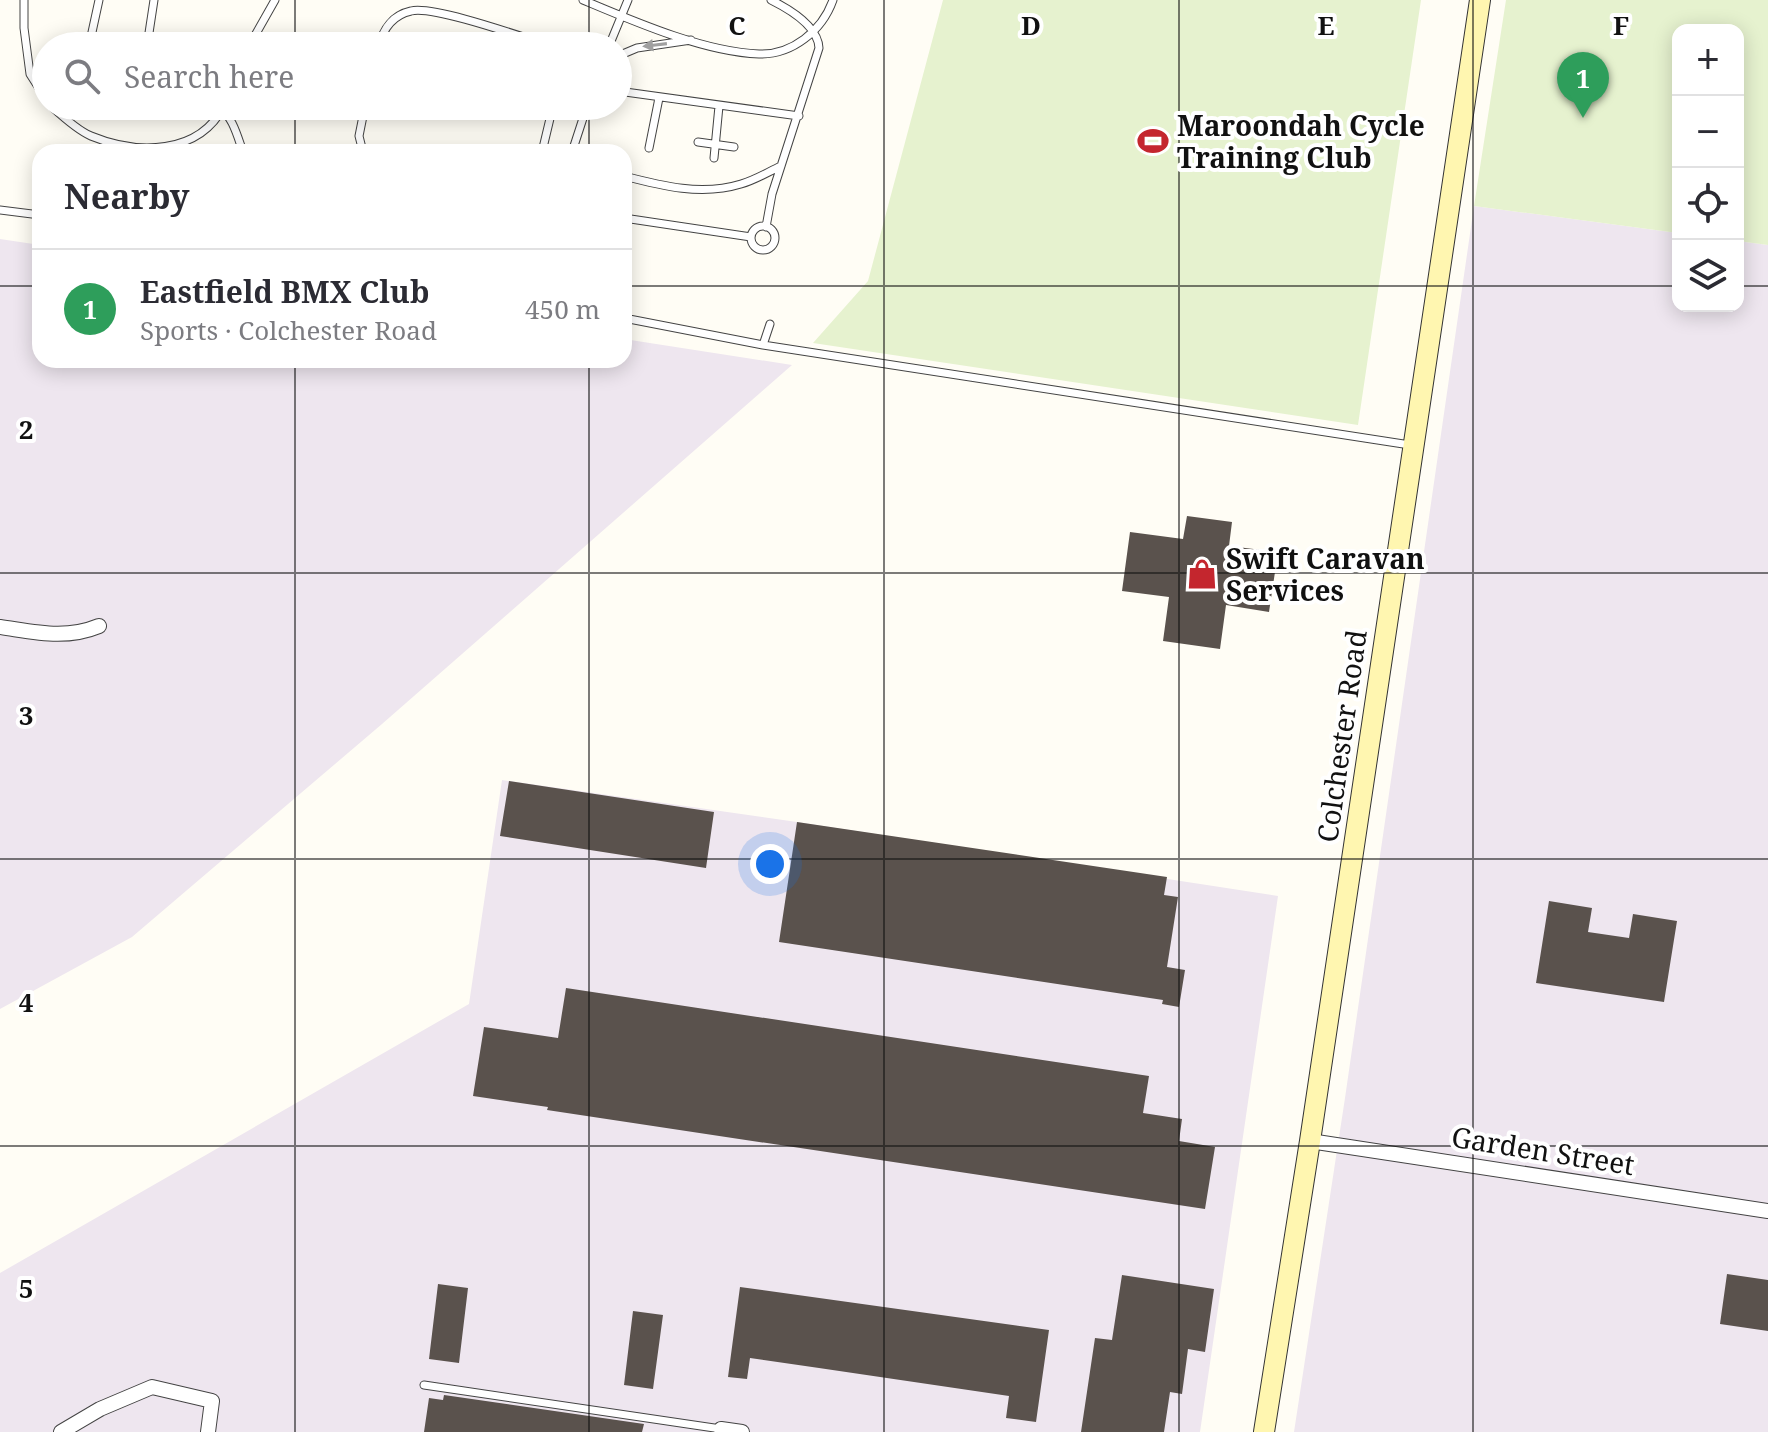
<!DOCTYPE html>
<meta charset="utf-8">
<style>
body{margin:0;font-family:"Noto Serif",serif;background:#f2f2f3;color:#2b2b33}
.controls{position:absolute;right:24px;top:24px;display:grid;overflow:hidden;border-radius:16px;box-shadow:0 4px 20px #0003}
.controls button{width:72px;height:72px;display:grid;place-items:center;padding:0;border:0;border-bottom:2px solid #e1e1e2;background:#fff;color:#2b2b33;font:40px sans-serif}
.you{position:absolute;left:770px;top:864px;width:28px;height:28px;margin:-20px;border:6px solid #fff;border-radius:50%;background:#1a73e8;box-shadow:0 0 0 12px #1a73e833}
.badge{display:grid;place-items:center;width:52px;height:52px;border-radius:50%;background:#1a73e8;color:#fff;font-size:26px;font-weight:700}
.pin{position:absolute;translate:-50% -66px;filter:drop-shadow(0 2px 4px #0008)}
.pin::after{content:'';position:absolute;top:42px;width:28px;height:24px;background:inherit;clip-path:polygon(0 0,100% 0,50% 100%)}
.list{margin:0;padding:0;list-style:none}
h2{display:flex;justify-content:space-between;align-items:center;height:104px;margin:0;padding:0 32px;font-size:34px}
h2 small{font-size:26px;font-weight:400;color:#7c7c81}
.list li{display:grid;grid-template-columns:52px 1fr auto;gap:24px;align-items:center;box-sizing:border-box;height:120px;padding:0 32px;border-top:2px solid #e1e1e2}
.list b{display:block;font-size:30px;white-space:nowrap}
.list p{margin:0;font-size:26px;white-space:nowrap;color:#7c7c81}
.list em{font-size:26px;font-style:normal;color:#7c7c81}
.icon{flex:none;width:44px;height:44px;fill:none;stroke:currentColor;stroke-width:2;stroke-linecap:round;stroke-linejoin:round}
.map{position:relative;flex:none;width:1768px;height:1432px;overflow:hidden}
.search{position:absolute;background:#fff;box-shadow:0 4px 20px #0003;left:32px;top:32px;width:600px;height:88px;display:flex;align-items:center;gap:20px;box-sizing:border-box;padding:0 28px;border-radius:44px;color:#7c7c81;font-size:30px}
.panel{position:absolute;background:#fff;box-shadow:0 4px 20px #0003;left:32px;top:144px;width:600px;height:224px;border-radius:24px}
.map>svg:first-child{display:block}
.industrial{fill:#eee6ef}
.pitch{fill:#e6f2cf}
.building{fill:#5a524d}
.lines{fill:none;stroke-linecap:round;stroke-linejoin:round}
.lane-casing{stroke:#444;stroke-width:9}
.street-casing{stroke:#444;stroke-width:16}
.secondary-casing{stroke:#333;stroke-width:22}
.lane{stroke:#fff;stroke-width:7}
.street{stroke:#fff;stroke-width:14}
.secondary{stroke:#fff6b0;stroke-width:20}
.oneway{fill:#a0a0a0}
.grid{fill:none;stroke:#111;stroke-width:2;stroke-opacity:0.55}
.labels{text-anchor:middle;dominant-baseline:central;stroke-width:8;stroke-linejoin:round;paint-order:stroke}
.poi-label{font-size:28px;font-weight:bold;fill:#111;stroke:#fff;text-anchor:start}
.street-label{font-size:28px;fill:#111;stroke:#fff}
.grid-label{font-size:26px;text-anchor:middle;font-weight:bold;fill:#111;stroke:#fff;stroke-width:8;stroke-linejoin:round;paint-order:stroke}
</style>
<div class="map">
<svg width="1768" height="1432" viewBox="0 0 1768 1432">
<rect width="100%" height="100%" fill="#fffdf5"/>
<path class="industrial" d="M1474,206L1678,233V306H1738V241L1768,245V1432H1294L1345,1098Z
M0,239L40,245V360H624V339L792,365L382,724L132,937L0,1009Z
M502,780L797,822L1278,896L1200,1432H0V1273L469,1004Z"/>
<path class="pitch" d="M943,0H1421L1358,425L813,343L868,281Z
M1506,0H1768V245L1738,241V30H1678V233L1474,206Z"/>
<path class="building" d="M1187,516L1232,522L1229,546L1278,552L1269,612L1226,605L1220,649L1163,641L1169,597L1122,591L1130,532L1183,539Z
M509,781L714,812L706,868L500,836Z
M797,822L1167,877L1164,895L1178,897L1167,967L1185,970L1179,1007L1162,1004L1163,1000L779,942Z
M1549,901L1592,908L1588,932L1629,938L1633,914L1677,921L1664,1002L1536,983Z
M566,988L1149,1076L1143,1113L1182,1119L1179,1141L1215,1147L1205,1209L547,1110L548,1107L473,1096L484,1027L558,1038Z
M1727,1274L1768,1280V1331L1720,1324Z
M1122,1275L1214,1289L1205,1352L1188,1349L1182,1394L1170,1392L1164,1432H1081L1095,1338L1112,1340Z
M438,1284L468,1288L459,1363L429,1359Z
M740,1287L1049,1330L1036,1422L1006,1418L1009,1396L819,1368L750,1358L747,1379L728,1377Z
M633,1311L663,1315L653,1389L624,1385Z
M444,1395L644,1424L642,1432H424L429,1398L443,1400Z"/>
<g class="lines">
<g class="lane-casing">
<path id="lane" d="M24,0V28L30,74L46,99
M583,0C633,21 704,52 759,54C792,55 822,31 833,0
M89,46L99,0
M147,46L154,0
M249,46L275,0
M379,46C383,29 393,15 411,11C433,5 525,38 551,46
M609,46L628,0
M618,56L637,48L691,40
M618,91L799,116
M51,106C62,116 77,130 91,136C137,155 199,155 224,106
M218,106C233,117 237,135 243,152
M698,142L734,147
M649,148L659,98
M363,152L359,136L365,106
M542,152L553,106
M572,152L587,106
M714,158L719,106
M624,176C662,186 702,196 741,184C755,180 768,172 781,166
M0,210L40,215
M624,218L751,237
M751 238a12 12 0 1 1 24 0a12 12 0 1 1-24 0Z
M766,227L772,194L819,48C818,26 789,9 771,0
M624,318L763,345L1410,445
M763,345L770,324
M424,1385L721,1429"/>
</g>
<g class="street-casing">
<path id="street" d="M0,627C35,632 65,640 99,626
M1310,1141L1768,1211
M721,1429L742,1432
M61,1432L100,1409L152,1387L212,1401L208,1432"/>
</g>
<g class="secondary-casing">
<path id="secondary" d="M1264,1432L1310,1141L1480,0"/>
</g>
<use href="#lane" class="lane"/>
<use href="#street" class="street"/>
<use href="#secondary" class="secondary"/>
</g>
<defs><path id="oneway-solid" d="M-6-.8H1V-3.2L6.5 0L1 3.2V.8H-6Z" transform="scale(2)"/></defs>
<use class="oneway" href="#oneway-solid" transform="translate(655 45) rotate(173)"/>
<path class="grid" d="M295,0V46M589,0V46M884,0V1432M1179,0V1432M1473,0V1432M295,106V152M589,106V152M0,286H40M624,286H1678M1738,286H1768M295,360V1432M589,360V1432M0,573H1768M0,859H1768M0,1146H1768"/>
<defs>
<g id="stadium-bare" transform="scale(2.4)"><path d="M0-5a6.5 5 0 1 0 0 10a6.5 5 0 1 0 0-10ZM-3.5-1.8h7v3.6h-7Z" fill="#c4262e" stroke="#fff" stroke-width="2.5" paint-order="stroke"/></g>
<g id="shop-bare" transform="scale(2.4)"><path d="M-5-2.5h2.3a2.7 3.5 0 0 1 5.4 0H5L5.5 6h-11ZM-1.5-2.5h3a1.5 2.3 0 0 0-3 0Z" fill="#c4262e" stroke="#fff" stroke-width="2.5" paint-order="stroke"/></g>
</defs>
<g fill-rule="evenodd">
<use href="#stadium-bare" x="1153" y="141"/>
<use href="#shop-bare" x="1202" y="574"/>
</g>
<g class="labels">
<g class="poi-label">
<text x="1177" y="125">Maroondah Cycle<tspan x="1177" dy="32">Training Club</tspan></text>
<text x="1226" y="558">Swift Caravan<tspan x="1226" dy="32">Services</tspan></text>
</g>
<g class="street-label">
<text transform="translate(1341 736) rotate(-82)">Colchester Road</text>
<text transform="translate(1543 1150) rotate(9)">Garden Street</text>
</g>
</g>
<g class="grid-label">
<text x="737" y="35">C</text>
<text x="1031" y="35">D</text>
<text x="1326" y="35">E</text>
<text x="1621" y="35">F</text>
<text x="26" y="439">2</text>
<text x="26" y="725">3</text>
<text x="26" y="1012">4</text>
<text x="26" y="1298">5</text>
</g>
</svg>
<div class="controls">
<button>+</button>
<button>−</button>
<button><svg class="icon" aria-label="locate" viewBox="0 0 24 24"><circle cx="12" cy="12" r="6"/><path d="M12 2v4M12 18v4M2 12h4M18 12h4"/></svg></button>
<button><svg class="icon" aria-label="layers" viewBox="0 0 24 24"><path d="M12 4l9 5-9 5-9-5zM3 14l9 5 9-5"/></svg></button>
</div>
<div class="you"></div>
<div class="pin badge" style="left:1583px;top:118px;background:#2e9e5b">1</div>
<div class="search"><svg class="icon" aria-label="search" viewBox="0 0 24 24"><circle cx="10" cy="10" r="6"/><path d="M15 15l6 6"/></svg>Search here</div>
<section class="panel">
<h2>Nearby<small></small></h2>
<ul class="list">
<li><span class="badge" style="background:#2e9e5b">1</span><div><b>Eastfield BMX Club</b><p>Sports · Colchester Road</p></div><em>450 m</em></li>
</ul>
</section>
</div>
